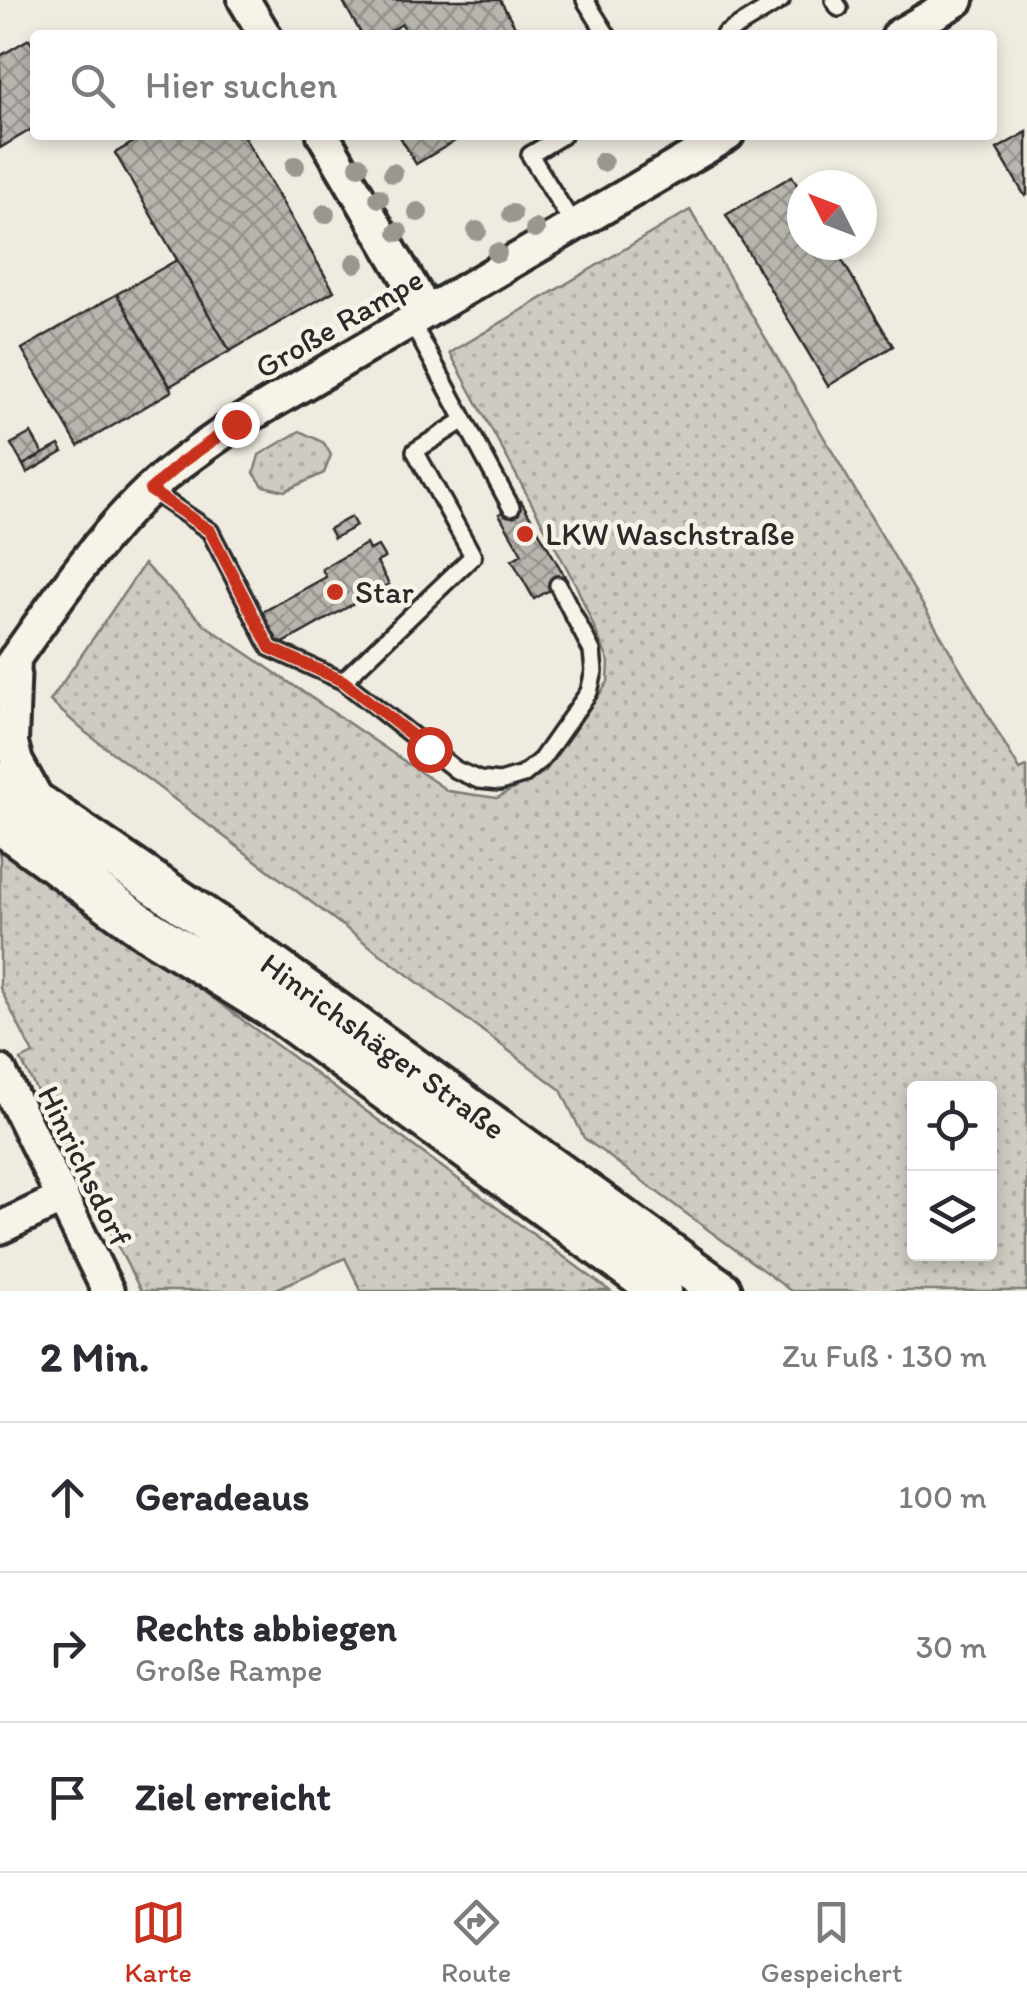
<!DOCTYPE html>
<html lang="de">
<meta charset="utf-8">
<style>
body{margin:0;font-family:Itim,sans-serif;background:#f7f7f7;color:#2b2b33}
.controls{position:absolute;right:30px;bottom:30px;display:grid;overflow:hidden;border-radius:10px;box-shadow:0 5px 15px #0003}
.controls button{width:90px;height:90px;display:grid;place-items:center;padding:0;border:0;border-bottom:2px solid #e1e1e2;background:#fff;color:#2b2b33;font:50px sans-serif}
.compass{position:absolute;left:787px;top:170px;width:90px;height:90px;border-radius:50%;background:#fff;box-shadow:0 5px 15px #0003;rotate:312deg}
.stop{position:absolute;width:30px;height:30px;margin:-22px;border:8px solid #c8321e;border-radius:50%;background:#fff}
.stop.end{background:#c8321e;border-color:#fff;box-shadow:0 2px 10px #0008}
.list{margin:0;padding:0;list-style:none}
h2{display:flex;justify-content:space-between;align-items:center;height:130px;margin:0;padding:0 40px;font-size:42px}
h2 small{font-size:32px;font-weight:400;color:#7c7c81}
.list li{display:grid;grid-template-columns:65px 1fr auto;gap:30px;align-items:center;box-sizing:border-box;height:150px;padding:0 40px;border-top:2px solid #e1e1e2}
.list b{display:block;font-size:38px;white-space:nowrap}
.list p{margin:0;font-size:32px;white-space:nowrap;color:#7c7c81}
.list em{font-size:32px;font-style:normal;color:#7c7c81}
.icon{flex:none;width:55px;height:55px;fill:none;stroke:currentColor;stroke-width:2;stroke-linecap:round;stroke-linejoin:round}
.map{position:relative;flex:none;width:1027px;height:1291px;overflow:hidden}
.search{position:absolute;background:#fff;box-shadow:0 5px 15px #0003;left:30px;right:30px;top:30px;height:110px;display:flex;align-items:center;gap:25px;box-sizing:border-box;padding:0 35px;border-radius:10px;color:#7c7c81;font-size:38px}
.sheet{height:580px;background:#fff}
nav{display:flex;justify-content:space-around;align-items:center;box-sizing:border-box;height:140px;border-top:2px solid #e1e1e2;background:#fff;font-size:28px;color:#7c7c81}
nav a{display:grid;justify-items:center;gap:5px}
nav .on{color:#c8321e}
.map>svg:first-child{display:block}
.grass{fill:url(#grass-dots);stroke:#7d7b76;stroke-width:2.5;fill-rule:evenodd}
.building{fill:url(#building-cross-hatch);stroke:#2b2b2b;stroke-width:2.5}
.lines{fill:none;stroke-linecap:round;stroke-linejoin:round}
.lane-casing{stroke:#2b2b2b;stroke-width:22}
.street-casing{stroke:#2b2b2b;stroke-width:38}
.secondary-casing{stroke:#2b2b2b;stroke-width:48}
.lane{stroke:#f7f3e8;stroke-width:15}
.street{stroke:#f7f3e8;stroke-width:30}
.secondary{stroke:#f7f3e8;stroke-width:40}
.tree{fill:#9a9791}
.route{stroke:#c8321e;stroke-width:12}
.poi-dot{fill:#c8321e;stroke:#f7f3e8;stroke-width:4}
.labels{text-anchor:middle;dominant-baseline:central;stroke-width:9;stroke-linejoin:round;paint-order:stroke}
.street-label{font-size:32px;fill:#2b2b2b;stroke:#f7f3e8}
.poi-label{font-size:32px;fill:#2b2b2b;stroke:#f7f3e8;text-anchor:start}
</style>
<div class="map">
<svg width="1027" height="1291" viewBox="0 0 1027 1291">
<defs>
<pattern id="grass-dots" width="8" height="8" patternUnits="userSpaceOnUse" patternTransform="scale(2.5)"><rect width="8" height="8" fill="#cfcbc2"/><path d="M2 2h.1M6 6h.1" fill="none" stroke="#b2aea7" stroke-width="1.8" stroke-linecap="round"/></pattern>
<pattern id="building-cross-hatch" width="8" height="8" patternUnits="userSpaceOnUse" patternTransform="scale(2.5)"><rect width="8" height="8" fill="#b8b5ae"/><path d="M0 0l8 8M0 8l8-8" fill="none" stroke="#96938e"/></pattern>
</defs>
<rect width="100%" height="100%" fill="#efebe0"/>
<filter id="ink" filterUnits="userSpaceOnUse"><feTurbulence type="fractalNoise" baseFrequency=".01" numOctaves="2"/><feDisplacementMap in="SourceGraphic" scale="20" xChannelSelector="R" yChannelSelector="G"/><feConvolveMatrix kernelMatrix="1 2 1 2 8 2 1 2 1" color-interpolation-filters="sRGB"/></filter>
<g filter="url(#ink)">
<path class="grass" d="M690,210L1020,770L1027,767V1291H791L584,1138L561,1090L85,732L50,701L144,564L205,625L448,791L497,798L545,772L608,682L609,662L576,585L450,353ZM914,1088H990V1254H914Z
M300,431L324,443L331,455L324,473L285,491L263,486L254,473L259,455Z
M0,849L12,850L610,1291H361L345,1258L272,1291H141L21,1060L33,1054L0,988Z"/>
<path class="building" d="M342,0H500L520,35H408L402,24L384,35H362Z
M29,39L35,49V127L0,148V56Z
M1027,132V195L1025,196L997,149Z
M146,135H243L334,291L230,351L115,153Z
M399,135H465L416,164Z
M792,176L802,193V245H833L893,346L828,386L726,215Z
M177,260L230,351L170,386L117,294Z
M117,294L172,391L78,446L22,349Z
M31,433L43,454L23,465L11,444Z
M59,445L63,452L27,473L23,465Z
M521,501L567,580L534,599L512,560L522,554L499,514Z
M351,517L356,526L334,538L329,529Z
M366,544L369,550L378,546L385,558L377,562L389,584L278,646L259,614L326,577L322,569Z"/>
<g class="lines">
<g class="lane-casing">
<path id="lane" d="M585,0L607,35
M834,0L839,8
M724,35L781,0
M563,135L530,155L574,226
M411,321L511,507
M150,490L210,531L270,648L343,681L456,770L479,780L500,782L523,775L541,760L589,692L594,671L592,651L558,585
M343,681L473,556L415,451L464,420"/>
</g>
<g class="street-casing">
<path id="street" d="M244,0L265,35
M898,35L958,0
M323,135L427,312
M15,658L12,743L17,762L42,807
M0,679C47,615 91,545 149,490C176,465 206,445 236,424L728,135
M0,1071L108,1291
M0,1228L63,1198"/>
</g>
<g class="secondary-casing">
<path id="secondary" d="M0,782L42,807L212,923L721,1291
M0,823L148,930L281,1013L661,1291"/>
</g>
<use href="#lane" class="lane"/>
<use href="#street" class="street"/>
<use href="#secondary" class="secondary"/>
</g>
<g class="tree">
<circle cx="603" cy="162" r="10"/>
<circle cx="295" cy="166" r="10"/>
<circle cx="359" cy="166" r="10"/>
<circle cx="393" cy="173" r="10"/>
<circle cx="379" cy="198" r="10"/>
<circle cx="418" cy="212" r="10"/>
<circle cx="325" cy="214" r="10"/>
<circle cx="512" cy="214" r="10"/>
<circle cx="535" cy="229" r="10"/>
<circle cx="477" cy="231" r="10"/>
<circle cx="398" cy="232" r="10"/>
<circle cx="497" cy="253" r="10"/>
<circle cx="355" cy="263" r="10"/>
</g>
</g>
<g class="lines" filter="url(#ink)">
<path class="route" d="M236,424L182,462L150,490L210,531L270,648L343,681L429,749"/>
</g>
<g class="poi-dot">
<circle cx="525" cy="534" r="10"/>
<circle cx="335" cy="592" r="10"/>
</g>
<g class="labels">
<g class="street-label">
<text transform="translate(339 323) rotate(-30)">Große Rampe</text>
<text transform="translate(383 1046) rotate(36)">Hinrichshäger Straße</text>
<text transform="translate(85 1166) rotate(64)">Hinrichsdorf</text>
</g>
<g class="poi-label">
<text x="545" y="534">LKW Waschstraße</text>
<text x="355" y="592">Star</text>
</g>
</g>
</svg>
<div class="controls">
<button><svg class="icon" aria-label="locate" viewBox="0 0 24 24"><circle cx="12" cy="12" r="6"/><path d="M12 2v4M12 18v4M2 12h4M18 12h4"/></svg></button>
<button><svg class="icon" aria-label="layers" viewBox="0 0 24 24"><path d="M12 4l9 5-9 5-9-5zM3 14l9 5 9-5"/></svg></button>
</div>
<svg class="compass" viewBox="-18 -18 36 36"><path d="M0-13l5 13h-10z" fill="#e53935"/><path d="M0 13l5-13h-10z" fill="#7c7c81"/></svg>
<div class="stop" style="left:429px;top:749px"></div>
<div class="stop end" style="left:236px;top:424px"></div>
<div class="search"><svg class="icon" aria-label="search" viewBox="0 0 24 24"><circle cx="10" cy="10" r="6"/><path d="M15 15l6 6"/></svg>Hier suchen</div>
</div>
<section class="sheet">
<h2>2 Min.<small>Zu Fuß · 130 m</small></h2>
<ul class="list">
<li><svg class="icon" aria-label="ahead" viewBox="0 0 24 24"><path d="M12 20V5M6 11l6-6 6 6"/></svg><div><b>Geradeaus</b></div><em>100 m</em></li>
<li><svg class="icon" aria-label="right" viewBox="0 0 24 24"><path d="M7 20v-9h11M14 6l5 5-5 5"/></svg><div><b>Rechts abbiegen</b><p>Große Rampe</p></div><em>30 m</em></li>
<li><svg class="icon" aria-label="arrive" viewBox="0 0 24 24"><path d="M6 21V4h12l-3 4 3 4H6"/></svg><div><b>Ziel erreicht</b></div></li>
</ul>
</section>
<nav>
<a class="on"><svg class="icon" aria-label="map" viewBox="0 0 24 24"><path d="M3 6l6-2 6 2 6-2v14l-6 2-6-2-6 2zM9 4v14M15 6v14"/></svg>Karte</a>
<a><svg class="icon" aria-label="directions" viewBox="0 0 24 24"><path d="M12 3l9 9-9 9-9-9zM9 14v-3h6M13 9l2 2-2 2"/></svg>Route</a>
<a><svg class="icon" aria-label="saved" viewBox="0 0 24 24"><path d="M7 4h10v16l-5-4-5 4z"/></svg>Gespeichert</a>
</nav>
